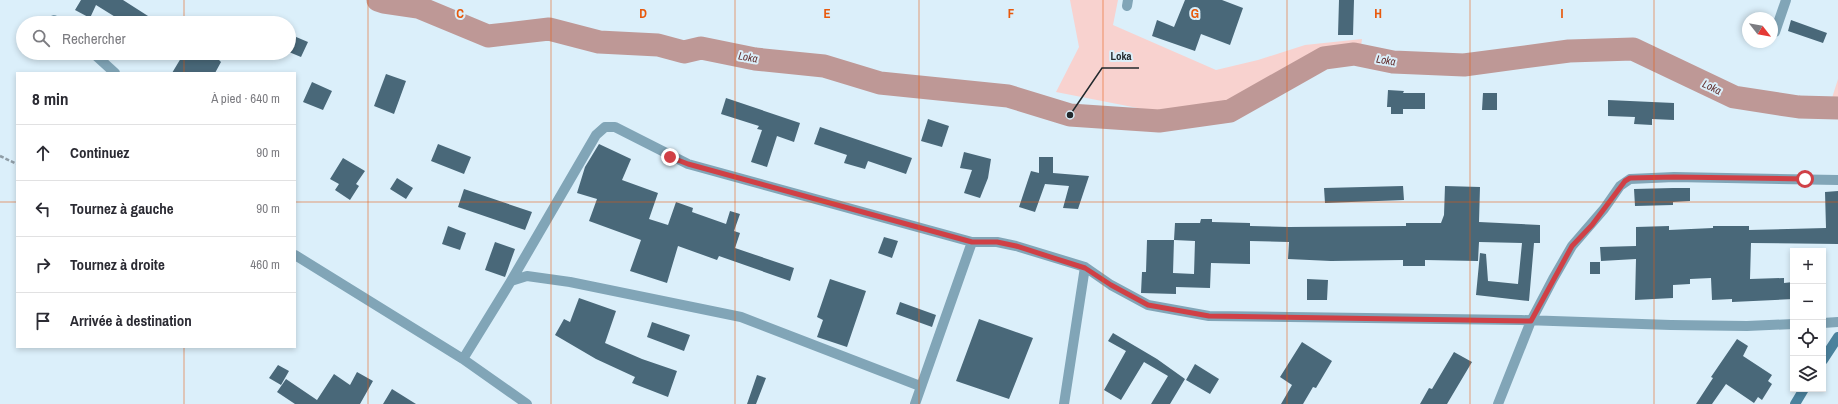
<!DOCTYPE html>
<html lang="fr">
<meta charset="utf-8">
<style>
body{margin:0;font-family:"Archivo Narrow",sans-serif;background:#f2f2f3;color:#2b2b33}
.controls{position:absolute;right:12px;bottom:12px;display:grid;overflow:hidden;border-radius:0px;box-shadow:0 2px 6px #0003}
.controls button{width:36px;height:36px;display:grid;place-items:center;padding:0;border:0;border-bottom:1px solid #e1e1e2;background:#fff;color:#2b2b33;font:20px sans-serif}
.compass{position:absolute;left:1742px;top:12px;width:36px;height:36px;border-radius:50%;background:#fff;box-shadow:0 2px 6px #0003;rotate:121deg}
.stop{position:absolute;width:12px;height:12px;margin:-9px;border:3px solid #d04046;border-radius:50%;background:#fff}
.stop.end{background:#d04046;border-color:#fff;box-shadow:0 1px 4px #0008}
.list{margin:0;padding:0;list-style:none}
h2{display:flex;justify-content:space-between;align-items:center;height:52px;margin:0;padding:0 16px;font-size:17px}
h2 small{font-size:13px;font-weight:400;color:#7c7c81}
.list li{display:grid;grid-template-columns:26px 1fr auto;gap:12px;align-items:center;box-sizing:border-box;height:56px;padding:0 16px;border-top:1px solid #e1e1e2}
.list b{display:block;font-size:15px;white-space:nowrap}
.list em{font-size:13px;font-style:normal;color:#7c7c81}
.icon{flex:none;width:22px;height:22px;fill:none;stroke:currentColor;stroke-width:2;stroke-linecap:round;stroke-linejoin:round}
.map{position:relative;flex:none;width:1838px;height:404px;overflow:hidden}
.search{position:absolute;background:#fff;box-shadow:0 2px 6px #0003;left:16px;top:16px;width:280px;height:44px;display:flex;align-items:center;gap:10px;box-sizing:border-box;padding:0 14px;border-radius:22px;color:#7c7c81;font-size:15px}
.panel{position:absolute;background:#fff;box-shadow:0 2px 6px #0003;left:16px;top:72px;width:280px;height:276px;border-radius:0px}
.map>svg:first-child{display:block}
.grass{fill:#f8d2cf}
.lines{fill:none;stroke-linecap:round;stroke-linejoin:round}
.river{stroke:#be9896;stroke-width:23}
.building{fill:#496879;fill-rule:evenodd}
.path{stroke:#8f9da6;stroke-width:2.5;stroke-dasharray:4 2;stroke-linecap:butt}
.street{stroke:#81a5b7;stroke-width:10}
.secondary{stroke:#4b829d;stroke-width:10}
.route{stroke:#d04046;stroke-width:5}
.grid{fill:none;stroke:#e8590c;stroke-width:1;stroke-opacity:0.55}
.labels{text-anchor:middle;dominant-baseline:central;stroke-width:4;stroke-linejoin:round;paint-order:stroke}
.water-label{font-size:11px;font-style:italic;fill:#653130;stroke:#dbeffa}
.grid-label{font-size:13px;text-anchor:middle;font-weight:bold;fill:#e8590c;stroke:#dbeffa;stroke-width:4;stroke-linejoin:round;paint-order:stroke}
.leader{fill:none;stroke:#22292d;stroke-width:1.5}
.callout-dot{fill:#22292d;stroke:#dbeffa;stroke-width:1.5}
.callout-label{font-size:11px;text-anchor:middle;font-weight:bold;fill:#22292d;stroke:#dbeffa;stroke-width:4;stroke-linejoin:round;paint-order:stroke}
</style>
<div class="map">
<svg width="1838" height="404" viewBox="0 0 1838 404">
<rect width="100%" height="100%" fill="#dbeffa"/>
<path class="grass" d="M1070,0H1118L1113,25L1216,70L1258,60L1305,45L1362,39L1359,61L1337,62L1247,104L1211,105L1153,111L1056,92L1079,47Z
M1838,79V119L1826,117Z"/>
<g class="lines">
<path class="river" d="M378,0L384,2L418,7L488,36L549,29L599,42L658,45L684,52L701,48L755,59L824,66L880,83L1008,96L1070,115L1159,121L1230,111L1324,58L1354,54L1393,62L1464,65L1569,51L1633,49L1734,97L1799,107L1838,108"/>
</g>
<path class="building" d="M81,0H123L159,23H125L96,5L90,18L75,10Z
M1185,0H1222L1243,8L1230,45L1201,34L1195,51L1152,36L1157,20L1174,27Z
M1339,0H1354L1353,35H1338Z
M1791,20L1827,33L1823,43L1788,31Z
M289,34L308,42L301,57L289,52Z
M184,53H223L219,60L221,62L215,73H172Z
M386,74L406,81L394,114L374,106Z
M312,82L332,91L323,110L303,102Z
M1388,90L1404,91L1403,93H1425V109H1403V114H1391V107H1387Z
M1483,93H1497V110H1482Z
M726,98L800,123L794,142L777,136L767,167L751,162L762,130L757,129L759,126L721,114Z
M1608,100L1674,103V120L1652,119V125L1634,124L1635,117L1608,116Z
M928,119L949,126L942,147L921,141Z
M820,127L912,158L906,174L868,161L865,169L844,163L847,155L814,144Z
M438,144L471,157L464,174L431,161Z
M599,144L631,159L622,180L658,193L649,219L668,225L676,202L693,208L692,212L726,224L730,211L740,214L734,231L740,233L735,248L794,268L790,281L719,256L717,260L678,246L667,283L630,271L641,240L589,221L597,199L577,193L585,167Z
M964,152L991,159L988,178L980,198L964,193L972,170L960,168Z
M1039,157H1053V173L1089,176L1078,209L1063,208L1069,186L1045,184L1035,212L1019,207L1031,171L1039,173Z
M343,158L365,171L356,184L359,186L350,200L335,190L339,184L330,179Z
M397,178L413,188L406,199L390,189Z
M1403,186L1404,200L1325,203L1324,188Z
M1445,186L1480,187L1479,222L1540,225V243H1534L1529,301L1476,295L1480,253L1486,254L1488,281L1518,284L1522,243L1479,242L1478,261L1425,260V266H1403V260L1331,261L1288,259L1289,242L1250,241V264L1211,263L1210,288L1176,287V294L1141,293L1142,272H1146L1147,240H1174L1175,223H1200L1201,219H1212V222L1250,223V226L1289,227L1406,226V223H1441L1444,215ZM1174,240L1195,241L1194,274L1173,273Z
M1673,188H1690V201L1673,202V205L1635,206L1634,189Z
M464,189L532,212L525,230L458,207Z
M1838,191V244L1751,243L1750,279L1784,278V283L1793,282V299L1732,302V299L1712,300L1711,278L1690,279V284L1673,285V298L1635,300L1636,259L1601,261L1600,247L1636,246V227L1669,226V230L1713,228V226H1749V230L1826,228L1825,192Z
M448,226L466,233L460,250L442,244Z
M884,237L898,241L892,258L878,253Z
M495,242L515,249L505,277L485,270Z
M1590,262H1600V274H1590Z
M830,279L866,291L847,347L817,337L823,320L817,317Z
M1307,279L1328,280L1327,300H1307Z
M579,298L616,311L605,343L642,359L677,371L668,397L632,383L635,377L596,359L555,335L564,319L570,322Z
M900,302L936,315L932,327L896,314Z
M979,319L1033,338L1009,399L956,381Z
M652,322L690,335L684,351L647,337Z
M1113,333L1157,359L1185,379L1170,404H1151L1168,376L1144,362L1121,400L1104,390L1126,351L1108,341Z
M1737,339L1748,346L1743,356L1772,375L1768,381L1772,384L1762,400L1758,397L1754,403L1726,384L1712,404H1696L1713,378L1711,377Z
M1302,342L1332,361L1316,388L1313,387L1303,404H1281L1292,385L1280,377Z
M1454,352L1472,362L1447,404H1420L1429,388L1432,389Z
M1195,364L1219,379L1210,394L1186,380Z
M278,365L289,371L281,385L269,378Z
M357,372L373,381L360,404H295L277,392L286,379L317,400L334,374L350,385Z
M757,375L766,378L756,404H747Z
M392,389L416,404H383Z"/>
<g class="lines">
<path class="path" d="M0,156L17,164"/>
<path class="street" d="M1127,6L1128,0
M54,20L58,23
M1775,32L1786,0
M93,53L115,73
M295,255L463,359L527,404
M511,281L596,135L605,127H615L688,164L972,242H997L1016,246L1085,267L1111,285L1148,305L1209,316L1521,320L1671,325L1747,326L1793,324
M1823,323L1838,322
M463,359L511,281L527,276L570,282L741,317L920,386
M915,404L972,242
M1064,404L1085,267
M1498,404L1531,321L1553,279L1572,246L1604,209L1620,186L1630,179L1674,177L1838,180"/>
<path class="secondary" d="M1823,360L1838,337
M1795,404L1804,389"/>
</g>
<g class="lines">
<path class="route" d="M670,157L688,164L972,242H997L1016,246L1085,268L1111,285L1148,305L1209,316L1531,321L1572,246L1592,225L1625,181L1630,178L1674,177L1805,179"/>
</g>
<path class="grid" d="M184,0V23M368,0V404M551,0V404M735,0V404M919,0V404M1103,0V404M1287,0V404M1470,0V404M1654,0V404M184,53V73M0,202H17M295,202H1838M184,347V404"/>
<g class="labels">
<g class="water-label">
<text transform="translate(748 57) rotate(10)">Loka</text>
<text transform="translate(1386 60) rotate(9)">Loka</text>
<text transform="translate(1712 87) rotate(25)">Loka</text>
</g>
</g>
<g class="grid-label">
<text x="460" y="18">C</text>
<text x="643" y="18">D</text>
<text x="827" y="18">E</text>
<text x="1011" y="18">F</text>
<text x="1195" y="18">G</text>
<text x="1378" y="18">H</text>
<text x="1562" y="18">I</text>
</g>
<path class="leader" d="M1070 115L1102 68H1139"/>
<circle class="callout-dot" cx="1070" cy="115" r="4"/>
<g class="callout-label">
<text x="1121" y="60">Loka</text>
</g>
</svg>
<div class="controls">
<button>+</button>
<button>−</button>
<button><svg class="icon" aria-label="locate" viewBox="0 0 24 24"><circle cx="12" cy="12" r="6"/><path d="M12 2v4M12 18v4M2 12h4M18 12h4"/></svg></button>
<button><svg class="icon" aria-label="layers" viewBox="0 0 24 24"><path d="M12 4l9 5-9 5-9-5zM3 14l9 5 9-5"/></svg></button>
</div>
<svg class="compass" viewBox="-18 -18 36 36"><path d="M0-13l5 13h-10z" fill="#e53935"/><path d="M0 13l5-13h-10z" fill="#7c7c81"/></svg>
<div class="stop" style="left:1805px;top:179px"></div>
<div class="stop end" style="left:670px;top:157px"></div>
<div class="search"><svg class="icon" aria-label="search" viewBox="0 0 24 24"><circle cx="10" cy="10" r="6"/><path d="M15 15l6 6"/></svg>Rechercher</div>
<section class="panel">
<h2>8 min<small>À pied · 640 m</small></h2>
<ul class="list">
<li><svg class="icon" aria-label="ahead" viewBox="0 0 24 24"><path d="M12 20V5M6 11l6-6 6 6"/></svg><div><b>Continuez</b></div><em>90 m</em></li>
<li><svg class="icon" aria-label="left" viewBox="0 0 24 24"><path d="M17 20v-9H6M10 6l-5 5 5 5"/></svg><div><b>Tournez à gauche</b></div><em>90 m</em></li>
<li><svg class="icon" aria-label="right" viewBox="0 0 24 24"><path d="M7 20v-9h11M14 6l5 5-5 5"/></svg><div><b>Tournez à droite</b></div><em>460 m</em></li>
<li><svg class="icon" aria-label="arrive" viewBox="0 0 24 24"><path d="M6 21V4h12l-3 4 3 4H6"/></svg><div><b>Arrivée à destination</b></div></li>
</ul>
</section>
</div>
